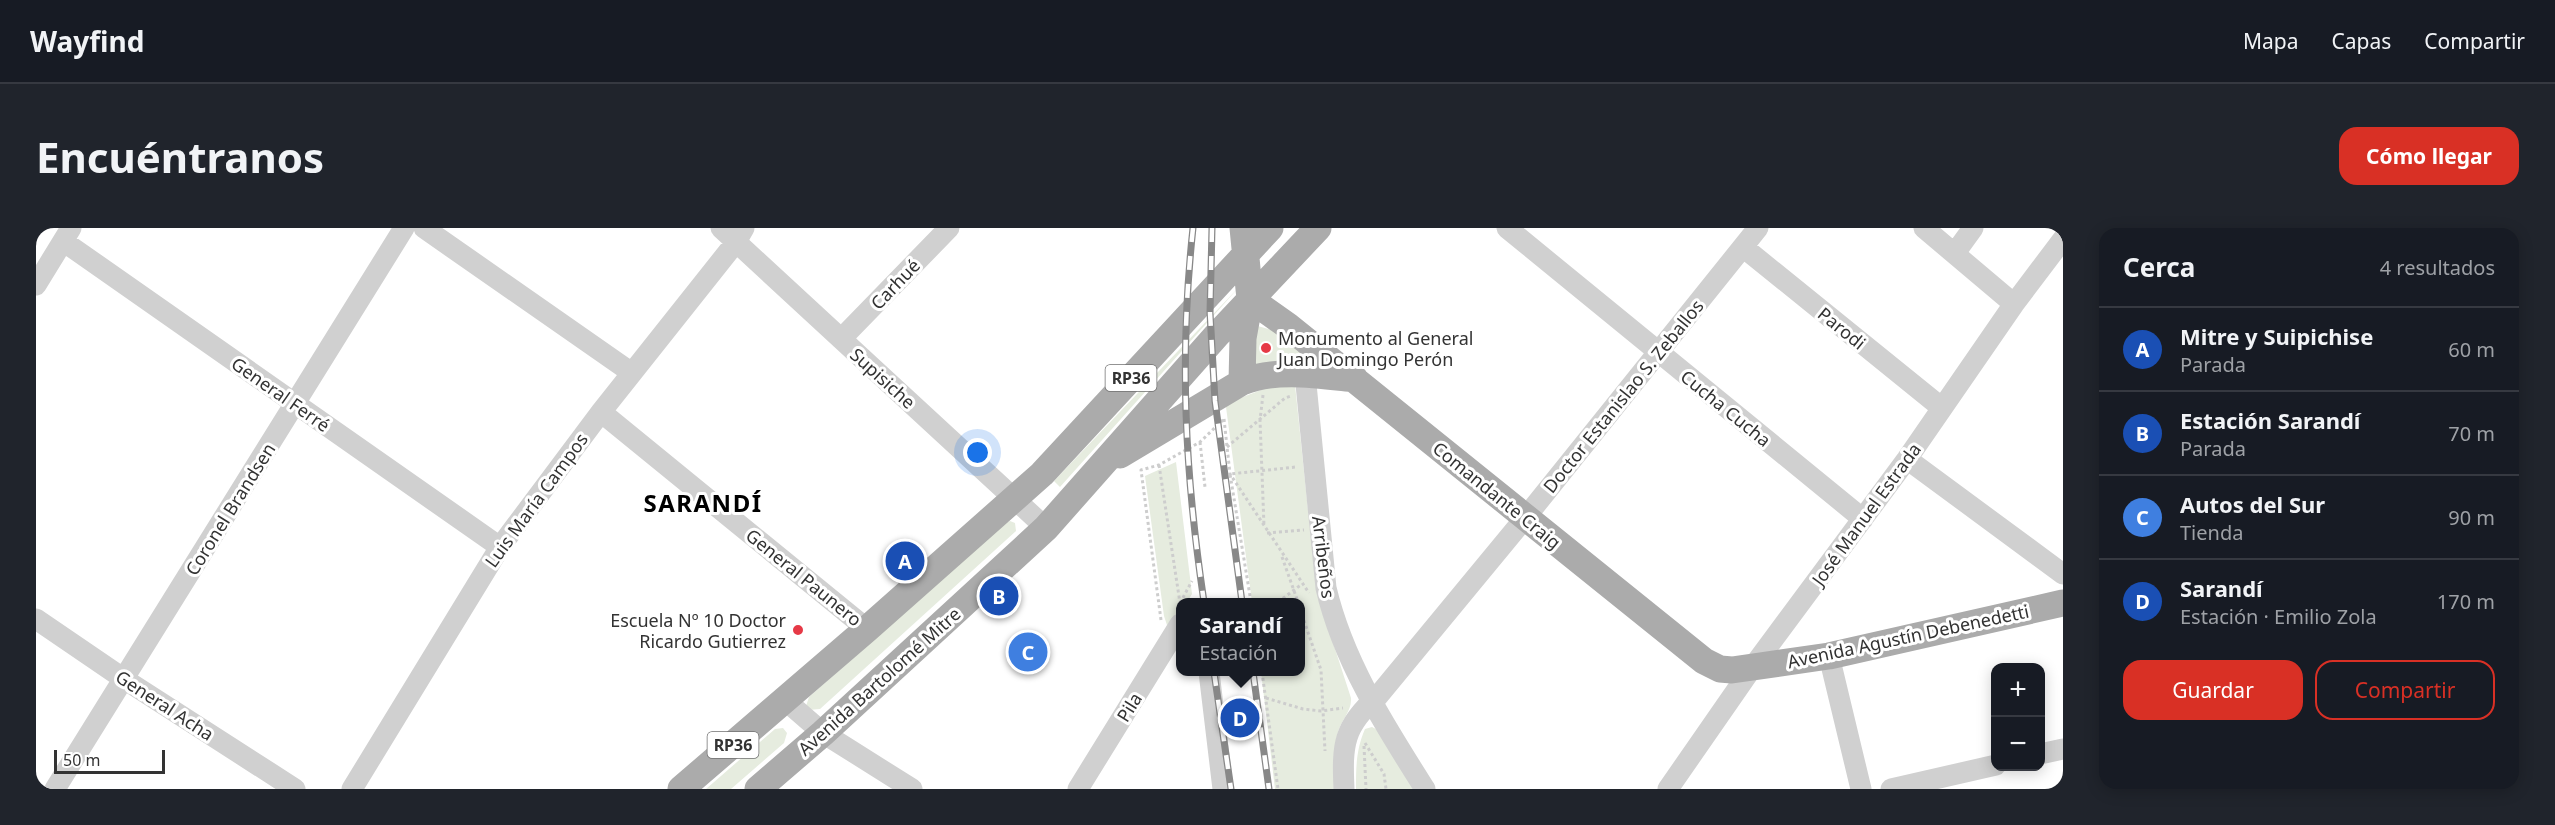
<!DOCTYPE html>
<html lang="es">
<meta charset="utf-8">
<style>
body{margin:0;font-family:"Noto Sans",sans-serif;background:#20242c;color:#f1f3f6}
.controls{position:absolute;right:18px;bottom:18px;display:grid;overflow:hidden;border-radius:12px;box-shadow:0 3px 15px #0003}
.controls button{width:54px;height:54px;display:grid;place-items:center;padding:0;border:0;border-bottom:2px solid #363941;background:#171b24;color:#f1f3f6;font:30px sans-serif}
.scale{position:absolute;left:18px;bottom:15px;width:111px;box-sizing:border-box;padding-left:6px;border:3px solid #333;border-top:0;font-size:16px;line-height:21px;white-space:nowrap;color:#333;-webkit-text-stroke:4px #fff;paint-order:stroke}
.you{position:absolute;left:942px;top:225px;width:21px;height:21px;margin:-15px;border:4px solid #fff;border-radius:50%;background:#1a73e8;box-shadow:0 0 0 9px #1a73e833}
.badge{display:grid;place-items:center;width:39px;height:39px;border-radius:50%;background:#d93025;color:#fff;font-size:20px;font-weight:700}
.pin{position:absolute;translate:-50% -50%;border:3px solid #fff;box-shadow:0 2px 6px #0006}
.popup{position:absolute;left:1140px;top:370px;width:129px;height:78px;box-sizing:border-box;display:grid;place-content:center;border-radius:12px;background:#171b24;filter:drop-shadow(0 2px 4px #0005);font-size:20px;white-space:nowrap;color:#9ea1a6}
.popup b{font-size:22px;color:#f1f3f6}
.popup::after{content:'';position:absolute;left:50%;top:100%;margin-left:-12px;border:12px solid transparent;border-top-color:#171b24}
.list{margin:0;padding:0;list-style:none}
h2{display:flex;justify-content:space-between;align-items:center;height:78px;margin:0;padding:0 24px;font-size:26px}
h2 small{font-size:20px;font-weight:400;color:#9ea1a6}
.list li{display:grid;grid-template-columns:39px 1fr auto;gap:18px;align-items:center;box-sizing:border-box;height:84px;padding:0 24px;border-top:2px solid #363941}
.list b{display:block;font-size:22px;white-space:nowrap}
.list p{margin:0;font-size:20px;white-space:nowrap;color:#9ea1a6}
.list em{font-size:20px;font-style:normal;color:#9ea1a6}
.actions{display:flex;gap:12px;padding:18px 24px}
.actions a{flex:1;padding:14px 0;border:2px solid #d93025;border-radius:18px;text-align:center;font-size:21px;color:#d93025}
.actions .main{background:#d93025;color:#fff}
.map{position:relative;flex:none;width:2027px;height:561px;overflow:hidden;border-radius:18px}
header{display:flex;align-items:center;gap:36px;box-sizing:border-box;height:84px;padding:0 30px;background:#171b24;border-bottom:2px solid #363941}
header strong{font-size:28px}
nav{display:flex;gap:33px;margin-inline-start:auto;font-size:21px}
.intro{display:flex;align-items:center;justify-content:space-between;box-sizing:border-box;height:144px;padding:0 36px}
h1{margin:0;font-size:42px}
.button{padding:15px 27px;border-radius:18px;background:#d93025;color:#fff;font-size:21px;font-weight:700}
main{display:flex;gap:36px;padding:0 36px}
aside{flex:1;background:#171b24;border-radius:18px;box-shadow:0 3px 15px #0003}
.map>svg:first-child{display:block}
.green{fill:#e6ecdf}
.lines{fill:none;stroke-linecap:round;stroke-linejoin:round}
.path{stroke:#cdcdcd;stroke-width:3;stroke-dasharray:3 3;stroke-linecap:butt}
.minor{stroke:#d0d0d0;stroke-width:21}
.major{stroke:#ababab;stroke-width:27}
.rail-casing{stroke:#888;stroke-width:7}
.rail{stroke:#fff;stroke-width:4.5;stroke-dasharray:14;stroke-linecap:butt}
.poi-dot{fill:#e63946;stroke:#fff;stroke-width:2}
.labels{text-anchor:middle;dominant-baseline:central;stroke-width:6;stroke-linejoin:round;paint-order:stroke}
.shield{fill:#fff;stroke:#707070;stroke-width:1.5}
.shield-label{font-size:16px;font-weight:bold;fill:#333}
.street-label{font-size:18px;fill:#333;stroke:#fff}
.poi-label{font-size:18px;fill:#333;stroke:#fff;text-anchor:start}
.district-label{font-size:24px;font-weight:bold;letter-spacing:1.5px;fill:#000;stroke:#fff}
</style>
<header>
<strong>Wayfind</strong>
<nav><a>Mapa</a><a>Capas</a><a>Compartir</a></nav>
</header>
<div class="intro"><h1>Encuéntranos</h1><a class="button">Cómo llegar</a></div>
<main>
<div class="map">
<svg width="2027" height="561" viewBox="0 0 2027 561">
<rect width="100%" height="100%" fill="#fff"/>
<path class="green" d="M1204,58L1024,259L1018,253Z
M1218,97L1240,103L1285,135L1216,143Z
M1251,152L1259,157L1278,340L1288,387L1315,470C1316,483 1305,492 1302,504C1297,522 1300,543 1301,561H1239L1225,444H1264V374H1216L1190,179L1194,174Z
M1140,234L1156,366L1151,374H1144V386L1133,403L1128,388L1109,248Z
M974,293L979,295L980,303L784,481L772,482L770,478L773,469L969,295Z
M1336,499L1346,504L1380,561H1320C1320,539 1320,522 1329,501Z
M747,500L751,505L748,515L695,561H670L739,501Z"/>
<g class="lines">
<path class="path" d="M1227,167L1224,192L1228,298
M1188,191L1194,246L1273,365
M1164,214L1169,259
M1191,219L1249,170L1255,168
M1123,237L1144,375
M1231,305L1268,302
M1246,329L1262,374
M1215,374L1194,246L1260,239
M1242,374L1266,356
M1144,375L1156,353
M1264,381L1285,442L1289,523
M1125,392L1105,242L1123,237L1164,214L1189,190
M1226,444L1242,561
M1230,470L1267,481L1285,483L1307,480
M1329,515L1348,546L1350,561
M1328,518L1330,561"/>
<path class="minor" d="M388,0L596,145
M685,0L1010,300
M1471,0L1827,291
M1888,0L1978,76
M27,13L464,319
M1707,19L1906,180
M1919,25L1937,0
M0,57L35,0
M805,111L913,0
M1269,146L1290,360C1307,433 1349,498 1389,561
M565,184L831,401
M1871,231L2027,346
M0,391L88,451L259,561
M1793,428L1825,561
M1173,444L1187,561
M749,472L787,505L876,561
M2004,526L2027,521
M19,561L368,0
M316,561L464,319L565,184L700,14L708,0
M1042,561L1144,396
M1308,561C1306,517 1307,498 1342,468L1489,290L1722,0
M1632,561L1716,440L1871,231L1978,76L2027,11
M1855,561L1960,537"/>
<path class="major" d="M1214,71L1252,98L1668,433L1684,441L1696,442L1793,428L2027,375
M1206,154L1207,110L1214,71L1207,0
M1084,227L1206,154C1241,140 1282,147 1319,151
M645,561L831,401L1006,246L1234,0
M722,561L787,505L1010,300L1180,108L1282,0"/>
<g class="rail-casing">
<path id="rail" d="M1157,0C1143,130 1149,246 1168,374
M1176,0L1174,85L1179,173L1206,374
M1178,444L1195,561
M1217,444L1233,561"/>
</g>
<use href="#rail" class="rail"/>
</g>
<g class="poi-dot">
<circle cx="1230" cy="120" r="6"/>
<circle cx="762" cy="402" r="6"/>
</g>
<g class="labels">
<g class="shield">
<rect x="1069.5" y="137" width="51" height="26" rx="4.5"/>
<rect x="671.5" y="504" width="51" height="26" rx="4.5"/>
</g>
<g class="shield-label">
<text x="1095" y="150">RP36</text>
<text x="697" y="517">RP36</text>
</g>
<g class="street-label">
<text transform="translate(859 56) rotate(-46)">Carhué</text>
<text transform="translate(1806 100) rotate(39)">Parodi</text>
<text transform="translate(847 150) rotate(42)">Supisiche</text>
<text transform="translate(245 166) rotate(35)">General Ferré</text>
<text transform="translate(1587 168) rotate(-51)">Doctor Estanislao S. Zeballos</text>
<text transform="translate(1690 180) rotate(39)">Cucha Cucha</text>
<text transform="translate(1461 267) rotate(39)">Comandante Craig</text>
<text transform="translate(500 272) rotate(-54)">Luis María Campos</text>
<text transform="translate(194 281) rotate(-58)">Coronel Brandsen</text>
<text transform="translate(1830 286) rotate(-54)">José Manuel Estrada</text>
<text transform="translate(1288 329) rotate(83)">Arribeños</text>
<text transform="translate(768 349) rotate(39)">General Paunero</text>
<text transform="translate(1872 408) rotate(-12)">Avenida Agustín Debenedetti</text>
<text transform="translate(843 453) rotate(-42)">Avenida Bartolomé Mitre</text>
<text transform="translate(129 477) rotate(33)">General Acha</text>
<text transform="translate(1093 479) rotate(-58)">Pila</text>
</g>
<g class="poi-label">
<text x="1242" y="110">Monumento al General<tspan x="1242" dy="21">Juan Domingo Perón</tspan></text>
<text x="750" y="392" text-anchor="end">Escuela Nº 10 Doctor<tspan x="750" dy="21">Ricardo Gutierrez</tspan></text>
</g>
<g class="district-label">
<text x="667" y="274">SARANDÍ</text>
</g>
</g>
</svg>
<div class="controls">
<button>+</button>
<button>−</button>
</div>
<div class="scale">50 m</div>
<div class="you"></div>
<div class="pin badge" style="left:869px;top:333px;background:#1a4fb4">A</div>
<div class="pin badge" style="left:963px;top:368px;background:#1a4fb4">B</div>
<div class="pin badge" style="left:992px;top:424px;background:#3f7fe0">C</div>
<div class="pin badge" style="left:1204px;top:490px;background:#1a4fb4">D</div>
<div class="popup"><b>Sarandí</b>Estación</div>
</div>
<aside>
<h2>Cerca<small>4 resultados</small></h2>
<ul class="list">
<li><span class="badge" style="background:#1a4fb4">A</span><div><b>Mitre y Suipichise</b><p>Parada</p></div><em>60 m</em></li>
<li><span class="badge" style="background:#1a4fb4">B</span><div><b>Estación Sarandí</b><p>Parada</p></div><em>70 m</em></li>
<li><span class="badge" style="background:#3f7fe0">C</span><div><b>Autos del Sur</b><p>Tienda</p></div><em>90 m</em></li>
<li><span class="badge" style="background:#1a4fb4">D</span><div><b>Sarandí</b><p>Estación · Emilio Zola</p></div><em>170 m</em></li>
</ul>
<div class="actions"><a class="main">Guardar</a><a>Compartir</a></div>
</aside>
</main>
